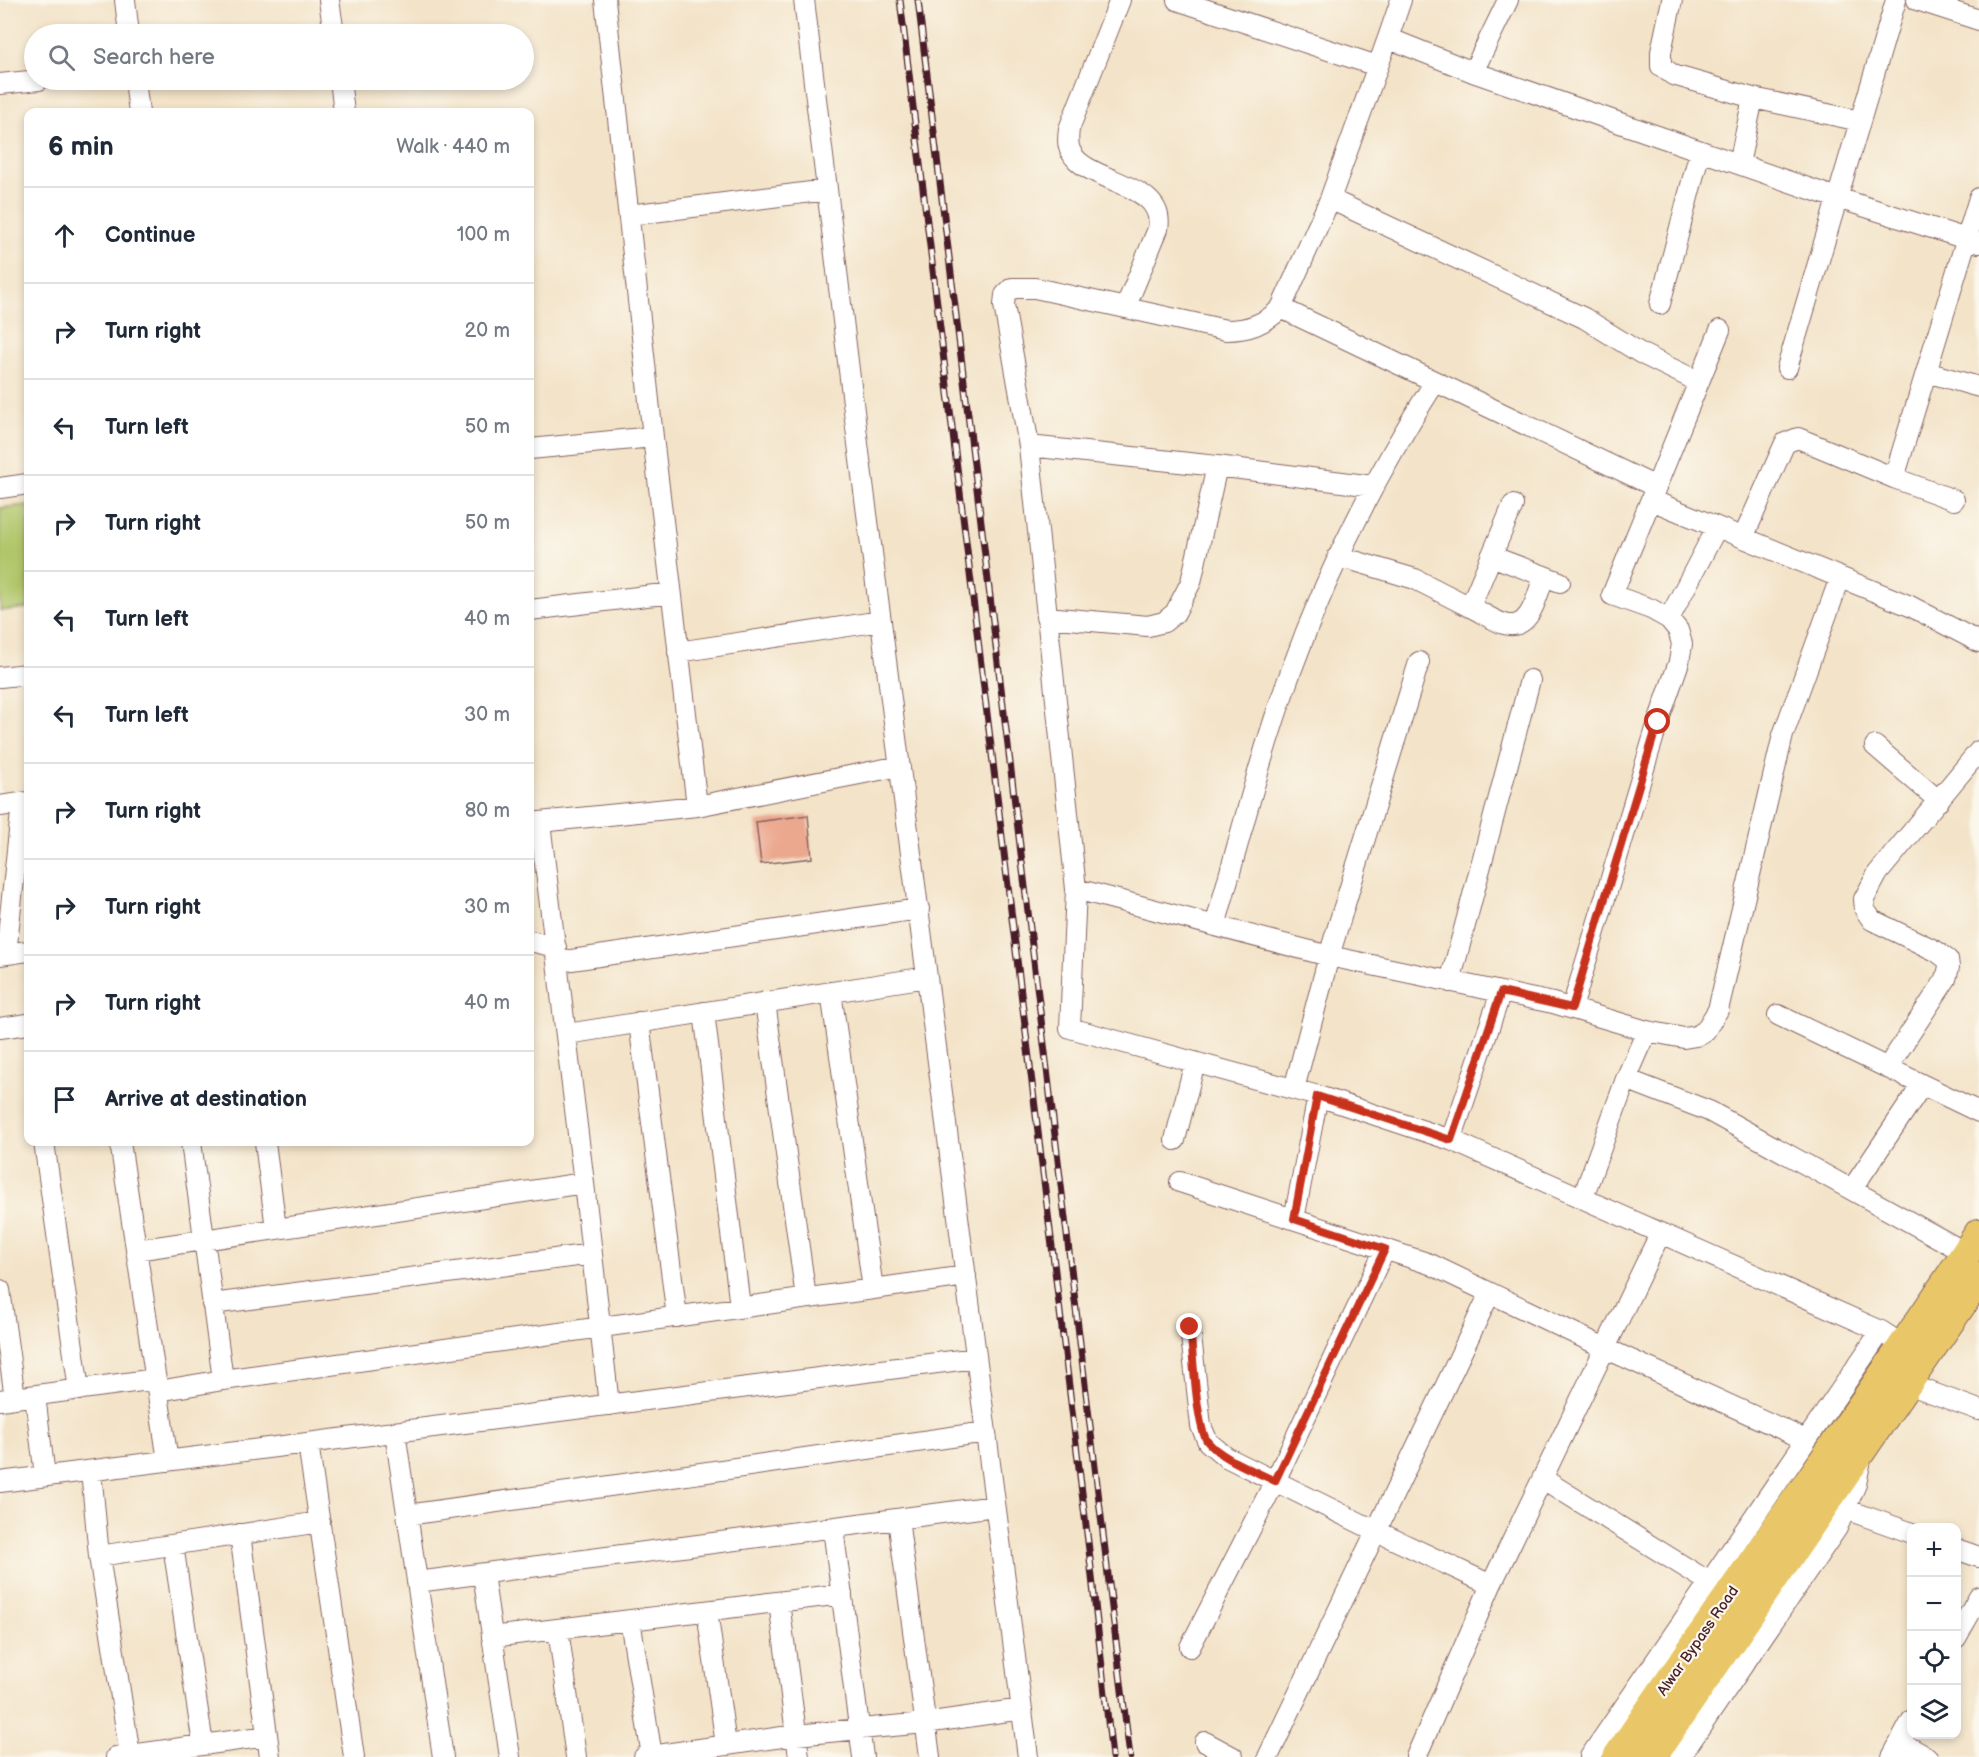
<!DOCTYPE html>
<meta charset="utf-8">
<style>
body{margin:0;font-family:"Balsamiq Sans",sans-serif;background:#f6f6f7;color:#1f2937}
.controls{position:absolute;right:18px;bottom:18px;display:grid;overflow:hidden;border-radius:12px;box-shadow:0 3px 9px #0003}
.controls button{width:54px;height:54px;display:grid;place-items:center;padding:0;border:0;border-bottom:2px solid #e0e1e3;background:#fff;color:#1f2937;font:30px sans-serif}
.stop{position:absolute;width:18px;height:18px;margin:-14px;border:4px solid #c8321e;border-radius:50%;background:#fff}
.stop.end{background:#c8321e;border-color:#fff;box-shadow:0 2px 6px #0008}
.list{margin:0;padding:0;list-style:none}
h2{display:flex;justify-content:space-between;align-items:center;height:78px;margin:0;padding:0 24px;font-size:26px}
h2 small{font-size:20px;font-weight:400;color:#747a83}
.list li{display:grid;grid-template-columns:39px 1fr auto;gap:18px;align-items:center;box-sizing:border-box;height:96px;padding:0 24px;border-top:2px solid #e0e1e3}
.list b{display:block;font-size:22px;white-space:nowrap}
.list em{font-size:20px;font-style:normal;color:#747a83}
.icon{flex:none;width:33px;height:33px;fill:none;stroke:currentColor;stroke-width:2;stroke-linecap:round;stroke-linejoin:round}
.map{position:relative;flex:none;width:1979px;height:1757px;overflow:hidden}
.search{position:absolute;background:#fff;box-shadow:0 3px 9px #0003;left:24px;top:24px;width:510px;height:66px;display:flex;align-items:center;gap:15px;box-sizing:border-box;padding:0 21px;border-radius:33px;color:#747a83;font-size:22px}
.panel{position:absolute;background:#fff;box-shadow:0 3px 9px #0003;left:24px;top:108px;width:510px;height:1038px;border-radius:12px}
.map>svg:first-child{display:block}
.green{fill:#b1c66a;stroke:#7e724a;stroke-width:1.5}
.building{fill:#eca78f}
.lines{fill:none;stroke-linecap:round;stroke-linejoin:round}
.street-casing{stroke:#856462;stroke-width:22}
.primary-casing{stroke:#856462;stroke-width:32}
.street{stroke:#fff;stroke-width:20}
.primary{stroke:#e9c769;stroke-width:30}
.rail-casing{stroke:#4a1f2b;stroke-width:7}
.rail{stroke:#fbf7ec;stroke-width:4.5;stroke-dasharray:14;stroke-linecap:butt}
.route{stroke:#c8321e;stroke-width:8}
.labels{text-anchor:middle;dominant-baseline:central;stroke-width:4.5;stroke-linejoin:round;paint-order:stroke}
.street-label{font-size:15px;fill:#4a1f2b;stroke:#fbf7ec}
</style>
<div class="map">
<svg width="1979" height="1757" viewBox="0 0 1979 1757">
<rect width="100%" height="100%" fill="#fbf7ec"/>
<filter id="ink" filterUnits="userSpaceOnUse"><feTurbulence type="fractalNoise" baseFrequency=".0167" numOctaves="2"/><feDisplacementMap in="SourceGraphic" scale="12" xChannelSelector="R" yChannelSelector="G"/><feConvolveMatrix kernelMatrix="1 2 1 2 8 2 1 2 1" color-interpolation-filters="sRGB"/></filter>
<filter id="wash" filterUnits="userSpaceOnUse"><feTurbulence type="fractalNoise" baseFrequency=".008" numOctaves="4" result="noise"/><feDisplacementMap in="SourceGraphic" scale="24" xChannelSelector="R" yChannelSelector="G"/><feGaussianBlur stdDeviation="1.35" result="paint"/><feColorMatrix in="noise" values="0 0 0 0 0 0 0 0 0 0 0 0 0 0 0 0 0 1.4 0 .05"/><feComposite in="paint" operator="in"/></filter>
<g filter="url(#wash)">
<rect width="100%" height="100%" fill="#f3e3c8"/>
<path class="green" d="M28,505V608L0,611V508Z"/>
<g id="blocks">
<path class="building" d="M808,815L812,858L761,864L756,822Z"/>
</g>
</g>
<g filter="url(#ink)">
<use href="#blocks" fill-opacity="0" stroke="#856462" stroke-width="1.5"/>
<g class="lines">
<g class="street-casing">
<path id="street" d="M125,0L129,34
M329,0L334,34
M804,0L859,452L1028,1757
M1120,0L1069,129C1068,137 1067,145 1071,152C1086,183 1167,182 1158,229L1126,306
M1177,0L1377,66
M1401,0L1388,38L1473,72L1822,193L1979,243
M1672,0L1661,52V66L1673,75L1753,98L1739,164
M1917,0L1979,20
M1388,38L1330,199L1281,308C1265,324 1248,330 1226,330L1035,288H1012L1005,295L1004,305L1029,446L1076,889L1070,1028L1318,1096L1451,1140L1881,1331L1904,1346
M1473,72L1508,0
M135,80L139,112
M340,80L344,112
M0,84L39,80
M1753,98L1860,121
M1330,199L1584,318L1642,354L1699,382
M629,215L827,190
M1660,304L1700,151
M1281,308L1656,487
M1787,368L1896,0
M1926,372L1979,387
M653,437L697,806
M1029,446L1217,466
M530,449L653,437L605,0
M0,488L28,484
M1651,500L1910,606L1979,642
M1954,500L1894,478L1979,198
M1743,538L1785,443L1798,438L1894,478
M1338,556L1415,579L1470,607L1513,505
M1491,556L1560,582
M1470,607C1481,612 1492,620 1504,624C1531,632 1537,595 1544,576
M530,610L671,593
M1046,617L1148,626L1164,622L1175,613L1191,582L1217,466L1373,486
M1669,619L1717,527
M678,652L881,621
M0,677L28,674
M1875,746L1939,801
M0,806L28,802
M530,823L697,806L900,766
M540,823L584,1183L609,1405
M1076,889L1329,956L1553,1003L1647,1031L1684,1038L1696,1036L1705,1031L1718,1010L1783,735L1840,578
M1215,926C1239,842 1260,756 1290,674C1327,571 1376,474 1435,382
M530,941L556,947
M6,954L22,803
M0,955L28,951
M558,962L919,909
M1450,982L1530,680
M831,992L873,1289
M765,1002L806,1298
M1572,1008L1658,722L1679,662L1682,644L1678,630L1669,619L1651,609L1612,595L1720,330
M704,1012L740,1307
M1778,1015L1979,1112
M639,1022L677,1317
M0,1028L28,1024
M567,1034L927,977
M1887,1068L1946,979L1949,967L1948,960L1936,951L1872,920L1865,910L1864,899L1878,873L1979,751
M1626,1079L1709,1111L1966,1253
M1294,1089L1329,956L1419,662
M1175,1140L1195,1062
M1451,1140L1501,992
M44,1142L79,1390
M120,1142L168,1461
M191,1142L223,1380
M265,1142L276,1229
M1180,1182L1430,1264L1607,1349L1806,1440
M1852,1189L1922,1085
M1583,1197L1626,1079L1647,1031
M1294,1219L1318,1096
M136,1250L584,1183
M0,1290L15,1398
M212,1304L592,1254
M1190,1327L1201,1426L1208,1442L1226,1457L1376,1531L1491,1585
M1908,1384L1979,1410
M158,1391L223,1380L966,1276
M35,1396L45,1476
M0,1400L156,1379
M395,1432L443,1757
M308,1443L354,1757
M91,1471L99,1556L130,1755
M1543,1479L1709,1582
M0,1482L976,1358
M1845,1509L1912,1533
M407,1515L986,1432
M898,1519L930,1757
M833,1528L863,1757
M240,1534L270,1757
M173,1545L203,1745
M1956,1549L1979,1557
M99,1556L320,1522
M483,1574L510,1757
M417,1582L995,1506
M779,1602L799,1757
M707,1611L726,1745
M630,1620L652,1756
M558,1629L576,1757
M492,1637L842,1594
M1956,1638L1979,1597
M1190,1647L1275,1481L1385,1249
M1205,1742L1233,1757
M1900,1742L1927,1757
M116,1757L267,1736
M644,1757L796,1735L925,1723L1022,1709
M1268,1757L1490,1293
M1416,1757L1491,1585L1660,1234
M1590,1757L1881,1331
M1680,1757L1837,1528L1856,1484L1861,1459
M1892,1757L1912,1720"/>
</g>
<g class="primary-casing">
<path id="primary" d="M1618,1757C1737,1582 1862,1411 1979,1234
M1651,1757L1979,1278"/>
</g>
<use href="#street" class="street"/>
<use href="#primary" class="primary"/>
<g class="rail-casing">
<path id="rail" d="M900,0L1089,1550L1112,1757
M918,0L1130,1757"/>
</g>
<use href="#rail" class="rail"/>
</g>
</g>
<g class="lines" filter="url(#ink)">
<path class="route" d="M1190,1327C1193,1351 1196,1424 1207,1441C1220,1458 1255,1471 1275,1481L1385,1249L1294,1219L1317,1096L1451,1140L1501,992L1572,1008L1658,722"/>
</g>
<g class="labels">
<g class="street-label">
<text transform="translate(1698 1641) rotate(-55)">Alwar Bypass Road</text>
</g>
</g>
</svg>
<div class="controls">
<button>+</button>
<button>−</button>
<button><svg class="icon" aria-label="locate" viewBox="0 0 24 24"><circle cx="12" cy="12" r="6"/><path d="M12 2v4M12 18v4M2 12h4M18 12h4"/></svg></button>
<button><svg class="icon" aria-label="layers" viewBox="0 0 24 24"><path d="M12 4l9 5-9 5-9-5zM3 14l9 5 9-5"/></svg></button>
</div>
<div class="stop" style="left:1658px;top:722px"></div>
<div class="stop end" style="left:1190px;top:1327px"></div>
<div class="search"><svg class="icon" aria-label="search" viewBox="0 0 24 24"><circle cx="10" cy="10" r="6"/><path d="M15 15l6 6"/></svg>Search here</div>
<section class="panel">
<h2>6 min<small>Walk · 440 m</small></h2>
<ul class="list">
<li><svg class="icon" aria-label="ahead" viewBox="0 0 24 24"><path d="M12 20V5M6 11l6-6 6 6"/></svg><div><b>Continue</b></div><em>100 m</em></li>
<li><svg class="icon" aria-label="right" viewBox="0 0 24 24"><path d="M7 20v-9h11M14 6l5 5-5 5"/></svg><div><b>Turn right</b></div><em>20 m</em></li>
<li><svg class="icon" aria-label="left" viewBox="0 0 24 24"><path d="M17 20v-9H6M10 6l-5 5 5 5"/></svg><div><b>Turn left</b></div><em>50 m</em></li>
<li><svg class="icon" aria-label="right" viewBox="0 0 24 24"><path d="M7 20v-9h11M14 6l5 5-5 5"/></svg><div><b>Turn right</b></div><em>50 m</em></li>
<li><svg class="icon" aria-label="left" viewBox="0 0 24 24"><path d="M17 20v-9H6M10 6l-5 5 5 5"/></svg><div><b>Turn left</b></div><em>40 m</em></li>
<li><svg class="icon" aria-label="left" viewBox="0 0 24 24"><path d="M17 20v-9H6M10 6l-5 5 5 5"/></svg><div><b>Turn left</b></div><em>30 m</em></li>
<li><svg class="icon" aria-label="right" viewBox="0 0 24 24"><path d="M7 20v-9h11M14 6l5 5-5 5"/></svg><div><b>Turn right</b></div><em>80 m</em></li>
<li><svg class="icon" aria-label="right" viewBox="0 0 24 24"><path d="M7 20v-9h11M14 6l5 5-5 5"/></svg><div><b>Turn right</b></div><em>30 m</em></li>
<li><svg class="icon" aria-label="right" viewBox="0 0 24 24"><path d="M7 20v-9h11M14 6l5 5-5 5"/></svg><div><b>Turn right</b></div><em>40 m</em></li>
<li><svg class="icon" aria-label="arrive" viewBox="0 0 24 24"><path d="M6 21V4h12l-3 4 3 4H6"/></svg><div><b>Arrive at destination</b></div></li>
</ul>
</section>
</div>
